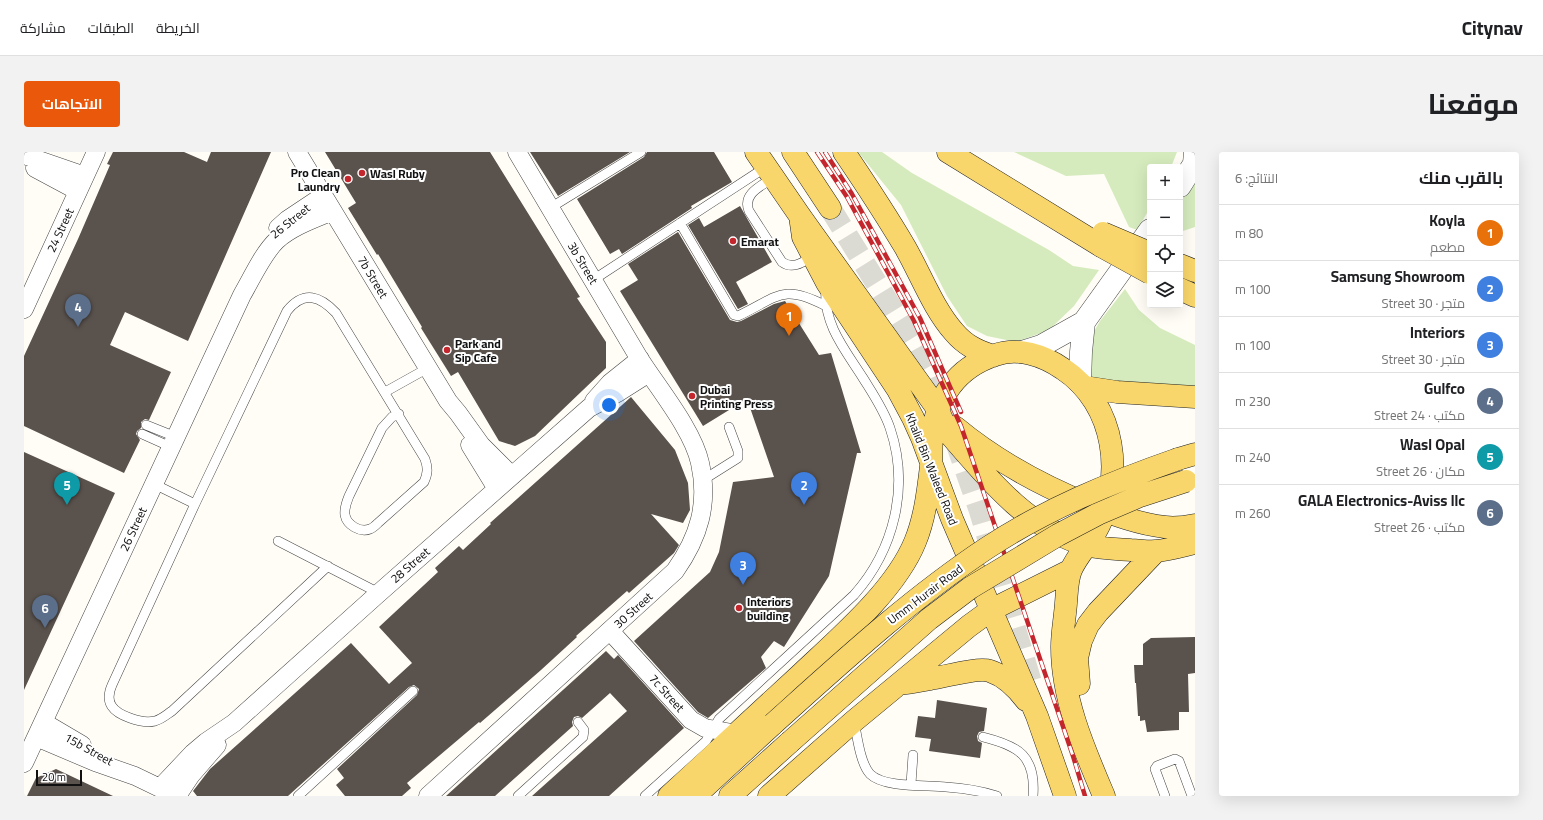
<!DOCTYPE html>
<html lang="ar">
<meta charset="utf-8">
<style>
body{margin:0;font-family:Georgia,Cairo,serif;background:#f2f2f2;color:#202124;direction:rtl}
.controls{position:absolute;right:12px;top:12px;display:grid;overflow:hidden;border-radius:4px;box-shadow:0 4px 16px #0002}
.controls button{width:36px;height:36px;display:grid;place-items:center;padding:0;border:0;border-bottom:1px solid #e0e0e0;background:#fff;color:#202124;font:20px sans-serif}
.scale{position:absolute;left:12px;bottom:10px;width:46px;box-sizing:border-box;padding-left:4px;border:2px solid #111;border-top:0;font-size:11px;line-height:14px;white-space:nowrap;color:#111;-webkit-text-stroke:3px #fff;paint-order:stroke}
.you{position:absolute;left:585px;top:253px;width:14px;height:14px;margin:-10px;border:3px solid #fff;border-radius:50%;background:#1a73e8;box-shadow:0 0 0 6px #1a73e833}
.badge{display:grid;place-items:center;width:26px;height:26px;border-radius:50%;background:#ea580c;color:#fff;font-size:13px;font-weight:700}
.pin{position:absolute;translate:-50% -33px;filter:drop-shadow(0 1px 2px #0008)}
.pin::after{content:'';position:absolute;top:21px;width:14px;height:12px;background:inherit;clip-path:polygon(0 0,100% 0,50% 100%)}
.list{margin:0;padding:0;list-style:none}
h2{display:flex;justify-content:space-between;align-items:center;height:52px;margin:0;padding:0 16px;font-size:17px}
h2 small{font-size:13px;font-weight:400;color:#757577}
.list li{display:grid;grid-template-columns:26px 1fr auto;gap:12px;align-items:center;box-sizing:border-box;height:56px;padding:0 16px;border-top:1px solid #e0e0e0}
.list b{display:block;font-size:15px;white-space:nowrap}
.list p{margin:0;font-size:13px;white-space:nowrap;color:#757577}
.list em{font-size:13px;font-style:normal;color:#757577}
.icon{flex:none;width:22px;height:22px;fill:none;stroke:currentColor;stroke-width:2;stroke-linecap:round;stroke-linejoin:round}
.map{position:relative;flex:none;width:1171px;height:644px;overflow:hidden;direction:ltr;border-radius:4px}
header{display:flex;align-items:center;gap:24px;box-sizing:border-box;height:56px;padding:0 20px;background:#fff;border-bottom:1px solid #e0e0e0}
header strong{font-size:19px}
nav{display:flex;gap:22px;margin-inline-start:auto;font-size:14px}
.intro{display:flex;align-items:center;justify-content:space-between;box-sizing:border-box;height:96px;padding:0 24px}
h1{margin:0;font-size:28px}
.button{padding:10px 18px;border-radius:4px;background:#ea580c;color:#fff;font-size:14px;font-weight:700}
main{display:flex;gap:24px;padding:0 24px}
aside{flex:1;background:#fff;border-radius:4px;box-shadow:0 4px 16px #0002}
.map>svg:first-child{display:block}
.green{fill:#d5ebbd}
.building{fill:#5a524d}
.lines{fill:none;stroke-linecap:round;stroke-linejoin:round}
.primary-tunnel{stroke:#dbdad3;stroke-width:22;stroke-dasharray:22 11;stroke-linecap:butt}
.service-casing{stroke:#444;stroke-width:10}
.minor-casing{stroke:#444;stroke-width:19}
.tertiary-casing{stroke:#444;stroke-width:23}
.primary-casing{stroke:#222;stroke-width:23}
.service{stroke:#fff;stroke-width:9}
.minor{stroke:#fff;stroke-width:18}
.tertiary{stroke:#fff;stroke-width:22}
.primary{stroke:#f9d66b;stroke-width:22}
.rail-casing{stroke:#c4262e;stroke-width:4.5}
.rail{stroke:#fff;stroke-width:3;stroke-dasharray:9;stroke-linecap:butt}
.primary-bridge-casing{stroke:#222;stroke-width:23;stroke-linecap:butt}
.primary-bridge{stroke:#f9d66b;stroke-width:22}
.poi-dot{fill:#c4262e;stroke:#fff;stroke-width:1.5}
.labels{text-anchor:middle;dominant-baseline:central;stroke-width:4;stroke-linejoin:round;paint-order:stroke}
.poi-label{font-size:12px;font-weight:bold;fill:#111;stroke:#fff;text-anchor:start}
.street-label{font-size:12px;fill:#111;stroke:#fff}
</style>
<header>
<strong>Citynav</strong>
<nav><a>الخريطة</a><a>الطبقات</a><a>مشاركة</a></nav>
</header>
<div class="intro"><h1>موقعنا</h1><a class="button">الاتجاهات</a></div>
<main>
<aside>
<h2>بالقرب منك<small>النتائج: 6</small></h2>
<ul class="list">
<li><span class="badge" style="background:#e8710a">1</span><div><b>Koyla</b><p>مطعم</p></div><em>80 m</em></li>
<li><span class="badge" style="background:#3f7fe0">2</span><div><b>Samsung Showroom</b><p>متجر · 30 Street</p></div><em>100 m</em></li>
<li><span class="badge" style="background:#3f7fe0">3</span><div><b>Interiors</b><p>متجر · 30 Street</p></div><em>100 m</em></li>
<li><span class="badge" style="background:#5c6f8a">4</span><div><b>Gulfco</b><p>مكتب · 24 Street</p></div><em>230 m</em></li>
<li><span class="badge" style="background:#0f9aa8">5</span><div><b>Wasl Opal</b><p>مكان · 26 Street</p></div><em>240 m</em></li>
<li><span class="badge" style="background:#5c6f8a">6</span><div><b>GALA Electronics-Aviss llc</b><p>مكتب · 26 Street</p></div><em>260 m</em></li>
</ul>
</aside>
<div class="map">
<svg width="1171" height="644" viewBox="0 0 1171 644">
<rect width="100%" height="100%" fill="#fffdf5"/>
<path class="green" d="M834,0H858L888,21L1025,98L1049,114L1075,118L1050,154L1025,178L992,190L963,184L943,174L923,144L877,53Z
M990,0H1153L1147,15H1126V56L1113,78L1105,75L1080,22L1042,24Z
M1171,27V75L1156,80V48Z
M1101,137L1115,158L1136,176L1171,193V242L1063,225L1062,193L1076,169Z"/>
<path class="building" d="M89,0H160L183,10L187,0H247L164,189L101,160L86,193L147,220L125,268L121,267L117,270V276L113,279L112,282L116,288L100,321L0,274V204L54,87L86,13L83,12Z
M301,0H466L556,145L553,146L582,190V216L511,284L491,294L475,289L434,220L427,224L397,176L398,175L354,102L353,103L324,56L332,51Z
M506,0H606L534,44Z
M623,0H690L708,30L667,54L668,56L598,102L595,97L586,102L553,47L620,5Z
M716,54L748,110L712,130L724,152L714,157L664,73L675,66L680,75Z
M654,80L706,168L713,170L717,169L750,152L761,149L795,203L807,201L837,301H833L805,424L760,495L750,489L737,505L742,516L684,566L674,560L610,489L686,420L695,400L709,330L750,325L723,247L679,274L596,139L614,128L604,112Z
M607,245L651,298L664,331L666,358L659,371L627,362L655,393L650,401L605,441L603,439L552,484L553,485L517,518L456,571L455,570L383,631L387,636L378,644H321L312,633L320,626L313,617L393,543L395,537L390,533L385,535L264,644H173L169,639L186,617L327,491L365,532L388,511L355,475L414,420L411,416L435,394L439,398L467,372L466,371Z
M0,300L91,341L0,538Z
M1171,485V521L1164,522L1165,560H1155V578L1123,580L1121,568L1116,569V564H1114L1112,531H1111L1110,513H1119V492L1127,486Z
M582,499L590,507L594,503L660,576L585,644H508L603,559L586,541L558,566L554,564L550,565L548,570L549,574L471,644H422Z
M913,548L963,556L960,579L955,580L953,584L954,589L958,591L956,606L905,599L907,587L891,585L894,564L911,566Z
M32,617L89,644H3L12,626Z"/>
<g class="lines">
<path class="primary-tunnel" d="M806,56L887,187L907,223L922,261L956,359L1008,534"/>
<g class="service-casing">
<path id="service" d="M749,26C737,34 718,42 725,59L758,110C769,118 779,110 789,104
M526,56L617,0
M656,71L710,163L714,164C754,145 758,131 802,154
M569,128L742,15
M361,240L404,216
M122,273L152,285
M118,282L147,295
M679,328L714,306V299L705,275
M130,332L171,352
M254,389L355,441
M304,414L148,559C142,563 138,567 131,569C122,571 114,569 106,566C89,560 80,551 88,533L171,352L263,159C280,138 296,144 312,161L401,307C404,316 404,321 400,330L354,371C352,373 349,376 346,377C336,381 323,373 321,363C320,356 323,349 325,344L358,276L368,265L375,262
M830,569C833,583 836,611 846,622C860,636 902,633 922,635C939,636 957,639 973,644
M959,585C995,594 1012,604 1009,644
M887,632L889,603
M274,644L389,539
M494,644L559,585L560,578L554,570
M621,644L682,589L695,567L830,443C870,398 886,335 866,276C860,258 849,242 839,226C822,199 799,172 802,138
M1141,644L1131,617L1133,614L1151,607L1155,609L1168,644"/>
</g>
<g class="minor-casing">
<path id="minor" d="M273,0L424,249L434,261L457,293L488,324
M0,3L61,24
M11,16L54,39
M254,76L263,68L299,44
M0,157L72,0
M570,249L586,231L616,207
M446,293L473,337
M586,479L667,568L681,576L713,582
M19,570L58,593
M12,585L71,610L111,624L136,636L148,644
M0,611L218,143C228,126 239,101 253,88C269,74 290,67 309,59
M136,636L169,601L182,590L210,571L355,441L565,256L595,240L625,221
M153,644L167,623L193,593
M404,644L651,419C675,385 685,352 676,311C669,278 634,236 615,206C574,138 534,69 493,0"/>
</g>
<g class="tertiary-casing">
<path id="tertiary" d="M1156,34L1170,12L1171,0
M998,200L1017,194L1060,170L1126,78
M1056,231L1057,200L1060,170"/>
</g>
<g class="primary-casing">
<path id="primary" d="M732,0L776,64L913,256L923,279L928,285C965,328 1005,377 1062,393C1077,397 1092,397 1107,398C1115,398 1124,400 1132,399C1145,398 1158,394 1171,391
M769,0L806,56
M820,0C841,31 862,63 881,95C897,123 909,156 930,180C941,193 953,199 969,204
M924,0L1077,94
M776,64L779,85L803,131L874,238L889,266L898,286L928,367L1013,564L1041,644
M1156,113L1171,119
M1156,137L1171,144
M1060,235L1093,240L1171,245
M931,275C972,309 1018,334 1068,354C1091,363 1115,372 1141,375C1151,376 1161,375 1171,373
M1154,307L1171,302
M875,532C885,531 895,529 906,527C920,525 954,515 966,519C981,524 993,536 1002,548
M1055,532L1053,506L1057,489L1064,473L1074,460L1132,399
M645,644C688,604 732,564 776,523C814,487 871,439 891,390C901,366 904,339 907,314C908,304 907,295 908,286C912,246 932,216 971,203C994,195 1019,203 1039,217C1092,252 1102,327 1071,381C1064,393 1053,404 1047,418C1043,428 1043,440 1042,451C1041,466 1038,480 1038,495C1038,547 1060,597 1080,644
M671,644L749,572
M706,644L766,590
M745,644L830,569L945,474L967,458L1047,418"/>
</g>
<use href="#service" class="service"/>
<use href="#minor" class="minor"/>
<use href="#tertiary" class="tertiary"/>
<use href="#primary" class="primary"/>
<g class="rail-casing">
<path id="rail" d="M793,0L823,45L890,169L937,274L1049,604L1061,644
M801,0L828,42L896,166L937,260"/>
</g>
<use href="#rail" class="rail"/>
<g class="primary-bridge-casing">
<path id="primary-bridge" d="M1079,81L1126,101
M1077,94L1126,121
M749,572C818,510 886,447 963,396C1022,357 1088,330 1154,307
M766,590L905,467L946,436L1034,383L1074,362L1116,344L1162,329"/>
</g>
<use href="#primary-bridge" class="primary-bridge"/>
</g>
<g class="poi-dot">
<circle cx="338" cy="21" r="4"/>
<circle cx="324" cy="27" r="4"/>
<circle cx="709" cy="89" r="4"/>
<circle cx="423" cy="198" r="4"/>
<circle cx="668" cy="244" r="4"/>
<circle cx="715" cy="456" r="4"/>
</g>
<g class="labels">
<g class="poi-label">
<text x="316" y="20" text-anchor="end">Pro Clean<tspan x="316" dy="14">Laundry</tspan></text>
<text x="346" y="21">Wasl Ruby</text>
<text x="717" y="89">Emarat</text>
<text x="431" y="191">Park and<tspan x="431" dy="14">Sip Cafe</tspan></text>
<text x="676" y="237">Dubai<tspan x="676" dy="14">Printing Press</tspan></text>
<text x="723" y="449">Interiors<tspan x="723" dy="14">building</tspan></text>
</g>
<g class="street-label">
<text transform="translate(266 69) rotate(-39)">26 Street</text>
<text transform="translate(36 78) rotate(-65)">24 Street</text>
<text transform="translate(559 111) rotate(59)">3b Street</text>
<text transform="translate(349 125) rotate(59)">7b Street</text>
<text transform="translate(908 317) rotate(68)">Khalid Bin Waleed Road</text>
<text transform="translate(109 377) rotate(-65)">26 Street</text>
<text transform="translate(386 413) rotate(-41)">28 Street</text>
<text transform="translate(901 442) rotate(-37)">Umm Hurair Road</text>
<text transform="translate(609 458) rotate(-42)">30 Street</text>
<text transform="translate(643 541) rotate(48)">7c Street</text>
<text transform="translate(65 597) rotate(29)">15b Street</text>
</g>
</g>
</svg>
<div class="controls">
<button>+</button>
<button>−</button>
<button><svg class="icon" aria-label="locate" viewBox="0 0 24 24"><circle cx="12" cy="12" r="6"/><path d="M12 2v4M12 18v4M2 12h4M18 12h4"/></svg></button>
<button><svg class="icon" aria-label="layers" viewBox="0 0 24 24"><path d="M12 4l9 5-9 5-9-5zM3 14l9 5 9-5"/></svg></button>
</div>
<div class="scale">20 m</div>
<div class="you"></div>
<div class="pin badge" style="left:765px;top:184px;background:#e8710a">1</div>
<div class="pin badge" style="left:780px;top:353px;background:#3f7fe0">2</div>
<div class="pin badge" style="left:719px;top:433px;background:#3f7fe0">3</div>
<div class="pin badge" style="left:54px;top:175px;background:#5c6f8a">4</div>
<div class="pin badge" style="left:43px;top:353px;background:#0f9aa8">5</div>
<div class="pin badge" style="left:21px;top:476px;background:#5c6f8a">6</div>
</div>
</main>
